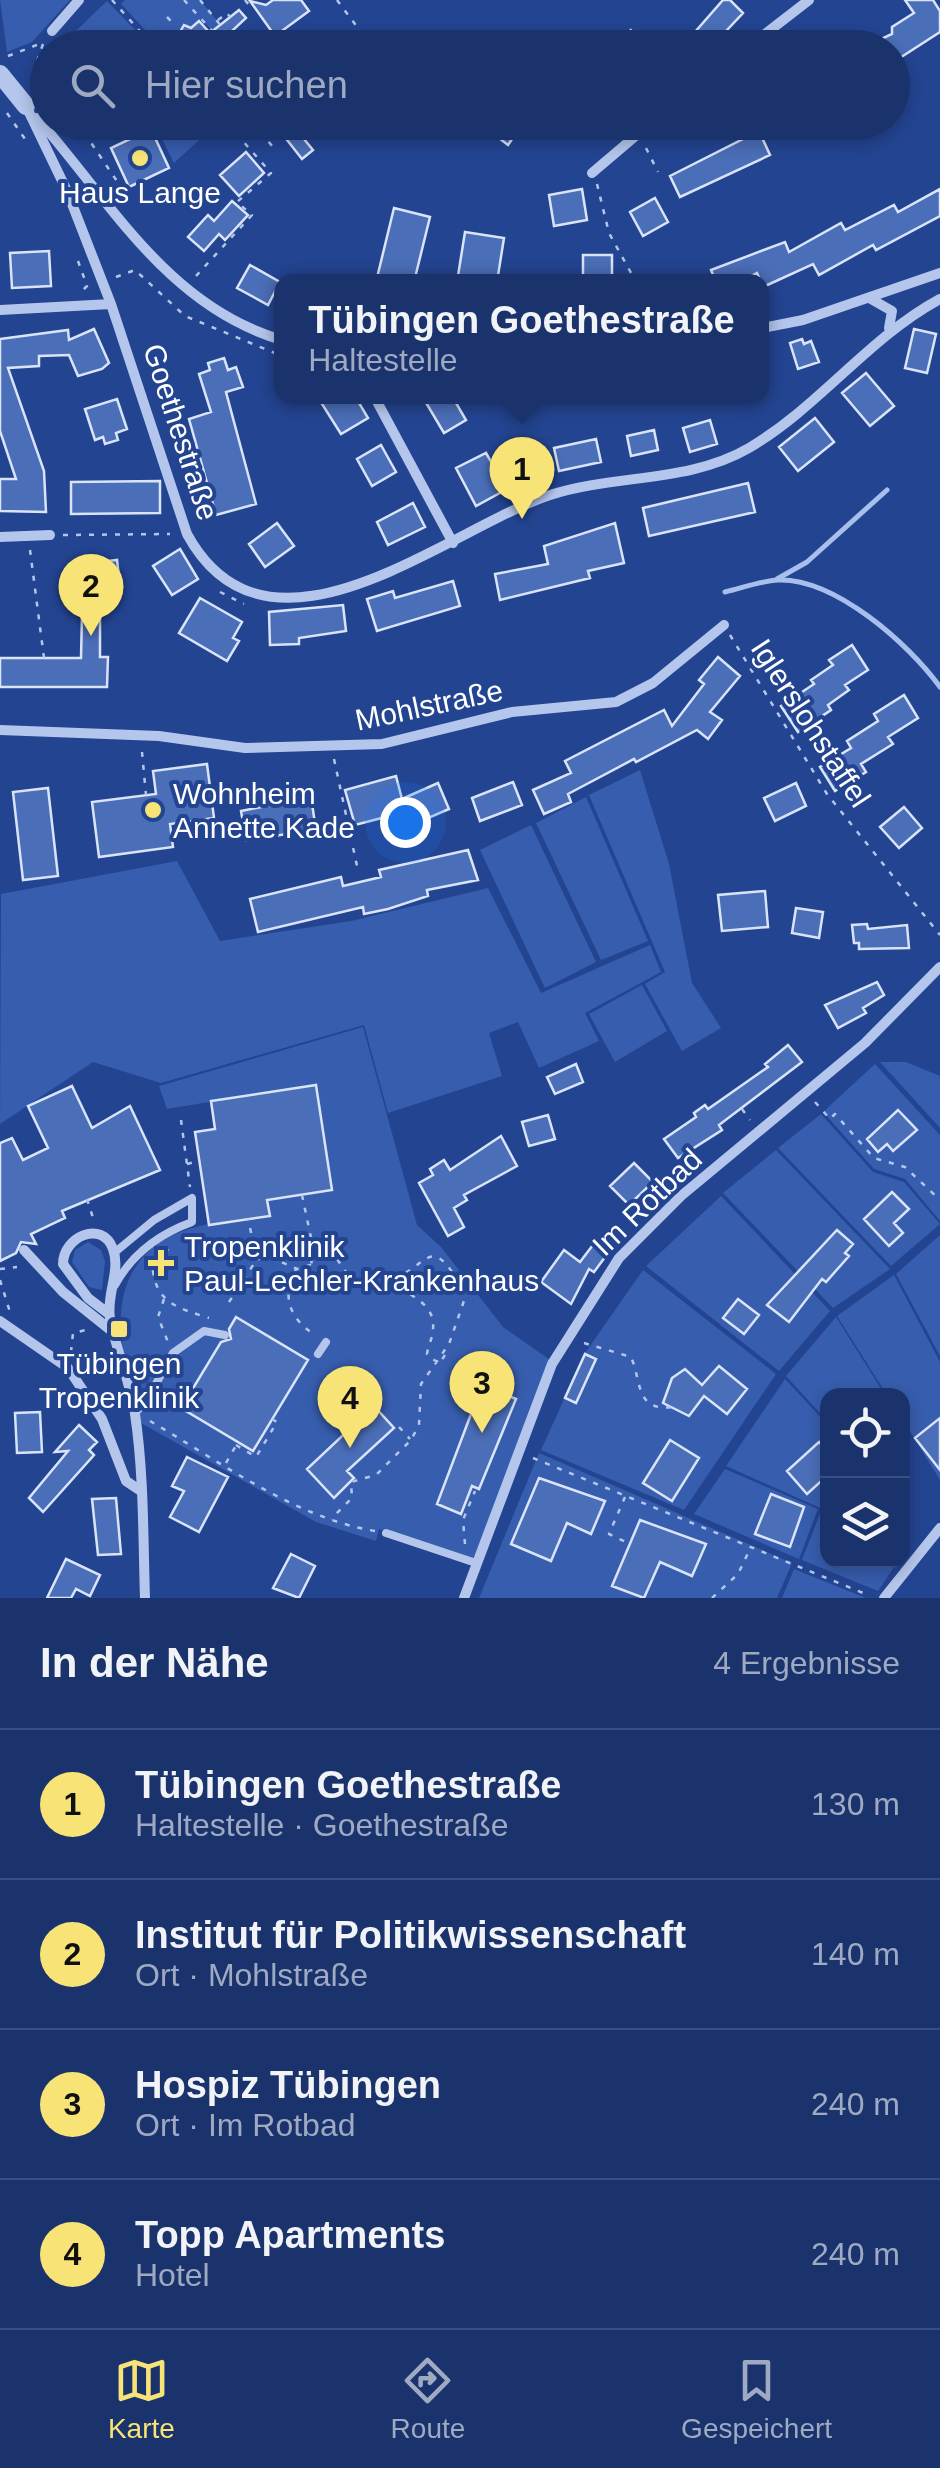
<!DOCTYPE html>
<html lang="de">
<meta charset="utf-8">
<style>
body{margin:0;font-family:Arial,sans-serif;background:#233b72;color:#f1f3f6}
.controls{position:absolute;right:30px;bottom:30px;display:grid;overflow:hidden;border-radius:20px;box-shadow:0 5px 15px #0003}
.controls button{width:90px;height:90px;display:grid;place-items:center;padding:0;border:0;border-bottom:2px solid #384e80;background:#1a336d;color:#f1f3f6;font:50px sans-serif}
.you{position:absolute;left:405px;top:822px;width:35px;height:35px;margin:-25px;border:8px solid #fff;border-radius:50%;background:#1a73e8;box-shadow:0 0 0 15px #1a73e833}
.badge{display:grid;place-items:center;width:65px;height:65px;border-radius:50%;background:#f8e377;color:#111;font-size:32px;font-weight:700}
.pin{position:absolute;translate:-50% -82px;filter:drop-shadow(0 2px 5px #0008)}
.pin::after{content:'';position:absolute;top:52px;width:35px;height:30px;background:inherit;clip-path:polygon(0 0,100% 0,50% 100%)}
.popup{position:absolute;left:274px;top:274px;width:495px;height:130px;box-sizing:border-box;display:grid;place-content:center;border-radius:20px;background:#1a336d;filter:drop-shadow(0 2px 8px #0005);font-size:32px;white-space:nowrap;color:#9faac2}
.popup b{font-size:38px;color:#f1f3f6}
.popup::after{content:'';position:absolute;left:50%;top:100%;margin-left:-20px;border:20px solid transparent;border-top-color:#1a336d}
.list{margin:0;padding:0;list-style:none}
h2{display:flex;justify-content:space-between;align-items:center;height:130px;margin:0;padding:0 40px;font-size:42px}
h2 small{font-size:32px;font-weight:400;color:#9faac2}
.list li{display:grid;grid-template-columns:65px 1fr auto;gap:30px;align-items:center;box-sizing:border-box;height:150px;padding:0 40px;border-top:2px solid #384e80}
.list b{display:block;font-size:38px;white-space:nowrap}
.list p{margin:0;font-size:32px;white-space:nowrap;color:#9faac2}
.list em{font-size:32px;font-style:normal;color:#9faac2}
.icon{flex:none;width:55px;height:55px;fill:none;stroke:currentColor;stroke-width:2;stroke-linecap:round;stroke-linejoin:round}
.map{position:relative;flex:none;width:940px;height:1598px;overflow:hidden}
.search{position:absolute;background:#1a336d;box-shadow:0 5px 15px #0003;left:30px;right:30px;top:30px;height:110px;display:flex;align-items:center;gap:25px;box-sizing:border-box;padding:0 35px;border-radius:55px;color:#9faac2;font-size:38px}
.sheet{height:730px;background:#1a336d}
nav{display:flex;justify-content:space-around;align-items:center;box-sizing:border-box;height:140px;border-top:2px solid #384e80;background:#1a336d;font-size:28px;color:#9faac2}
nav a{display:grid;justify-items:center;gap:5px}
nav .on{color:#f8e377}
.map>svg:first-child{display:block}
.green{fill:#375dae}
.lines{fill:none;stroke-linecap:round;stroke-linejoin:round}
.stream{stroke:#a8bfed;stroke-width:5}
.building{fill:#4b6eb8;stroke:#d9e4f9;stroke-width:2.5}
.path{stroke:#b4c6ec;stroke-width:2.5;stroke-dasharray:5 8;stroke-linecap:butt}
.service{stroke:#b4c6ec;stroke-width:8}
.minor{stroke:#b4c6ec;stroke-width:10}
.tertiary{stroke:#b4c6ec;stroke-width:18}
.poi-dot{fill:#f8e377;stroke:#234491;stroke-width:4}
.labels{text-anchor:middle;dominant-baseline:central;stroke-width:8;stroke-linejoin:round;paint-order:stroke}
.poi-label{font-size:30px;fill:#fff;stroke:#234491}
.street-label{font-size:30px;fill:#fff;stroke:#234491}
</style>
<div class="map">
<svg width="940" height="1598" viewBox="0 0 940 1598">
<rect width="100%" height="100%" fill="#234491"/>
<path class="green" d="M0,0H70L32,42L7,52Z
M125,0H200L239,47H222L224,44L201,19L191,28H182L174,47H161L121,4Z
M107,1L152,47H59Z
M147,123L160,127L163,123H218L174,163L157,129Z
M640,770L669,864L692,983L721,1028L682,1051L645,984L665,972L589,795Z
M586,797L648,941L601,960L536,823Z
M531,825L596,962L545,988L480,850Z
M177,861L220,941L351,921L488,888L541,993L650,945L661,972L585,1013L599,1041L539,1068L518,1022L489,1033L502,1076L388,1113L364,1025L161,1083L93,1062L0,1124L1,894Z
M642,985L667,1031L615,1062L589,1014Z
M363,1027L417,1225L441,1247L503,1327L553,1362L476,1563L379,1529L376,1541L316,1522L141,1423C121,1359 97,1274 171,1236C200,1222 238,1220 270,1215L267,1200L331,1190L317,1084L167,1109L159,1086Z
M880,1062H906L940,1076V1128Z
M875,1064L940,1135V1221L905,1179L874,1169L823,1112Z
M821,1114L873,1172L904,1182L940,1224L891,1266L778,1148Z
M776,1150L890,1269L833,1308L723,1193Z
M721,1196L830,1311L779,1371L646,1266Z
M940,1235V1356L896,1274Z
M88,1242L101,1250L105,1261L102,1290L89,1287L72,1262L75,1250Z
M643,1270L776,1374L684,1510L541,1450L585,1353Z
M894,1275L940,1362V1480L903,1420L902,1396L887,1395L837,1316Z
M836,1317L885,1395L828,1396L827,1421L786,1376Z
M785,1379L827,1424V1511L726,1466Z
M539,1453L792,1563L777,1598H479Z
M725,1469L818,1509L799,1559L694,1514Z
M821,1511L827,1514L828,1560L898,1561L878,1591L802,1560Z
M794,1569L866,1598H782Z"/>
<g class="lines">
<path class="stream" d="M777,579L807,562L887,490
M725,592C742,588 761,581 778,580C835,578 909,644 940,687"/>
</g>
<path class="building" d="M273,0H301L309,11L275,36L250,1L266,5Z
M723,0H730L743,13L710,48H681Z
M905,0H933L940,11V32L892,63V48H862L892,34V27L914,13Z
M239,10L246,18L219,43L224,48H171L184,25L191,28L199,21L210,33Z
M273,122H290L313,150L302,159Z
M478,122H524L508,145Z
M151,129L169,168L129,187L111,148Z
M759,131L770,155L680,197L670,176Z
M246,152L264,173L239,196L220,175Z
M582,189L587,220L554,226L549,195Z
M940,189V216L876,250L873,245L819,275L813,264L763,287L757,273L740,282H716L711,270L785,242L789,252L841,223L845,230L894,205L898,212Z
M655,198L668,222L643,236L630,212Z
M232,201L248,215L225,240L219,234L204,251L188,237L208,215L214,221Z
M394,208L430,217L414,282H376Z
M465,232L504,238L497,282H457Z
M49,251L51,286L12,288L10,253Z
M583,255H612V282H583Z
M250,265L280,282L268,305L237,288Z
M94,329L109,363L102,369L78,376L69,355L39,356V366L8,368L44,471L46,512L0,511V479H16L0,431V339L68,330L69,340Z
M914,329L936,334L927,373L905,368Z
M802,339L804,344L811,341L819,362L798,369L790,343Z
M224,358L228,370L236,367L243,387L226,392L256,504L216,515L189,419L211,412L199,374L210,370L208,363Z
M866,373L894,406L870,426L842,393Z
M317,396H355L368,418L341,434Z
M422,396H452L466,420L444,433Z
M117,399L127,429L116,433L118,440L105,444L103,437L95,440L85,409Z
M815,418L834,442L798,471L779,447Z
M710,420L717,444L690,452L683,428Z
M654,430L658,450L631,456L627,436Z
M596,439L601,462L559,471L554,448Z
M381,445L396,472L372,486L357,459Z
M486,453L507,489L476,506L456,468Z
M160,481V513L71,514V482Z
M748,483L755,512L649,536L643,508Z
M413,503L425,527L388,545L377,522Z
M277,523L294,546L265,567L249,544Z
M615,523L624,563L588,571L590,578L500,600L495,574L548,564L544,546Z
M180,549L198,579L172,595L153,566Z
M117,560L121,593L94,595L91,563Z
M453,581L460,606L377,631L367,599L393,591L395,598Z
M200,598L242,622L233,638L239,641L227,661L179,633Z
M343,605L346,631L299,638V644L270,645L269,612Z
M82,615H100V657H108L107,687H0V658H81Z
M852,645L868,670L845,685L849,690L828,705L831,710L798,732L781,706L814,684L811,680L833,665L829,660Z
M718,657L740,676L710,712L722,720L708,739L697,730L636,762L634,759L568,794L571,802L544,814L533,790L571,773L565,761L664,710L672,726L704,684L699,680Z
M904,695L918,718L888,737L893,744L861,764L866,772L835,791L820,767L851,748L847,741L878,721L874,714Z
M207,764L214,818L170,824L173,847L99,857L92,802L156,794L153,771Z
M396,776L402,799L438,783L449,809L426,819L420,808L355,825L345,790Z
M513,782L522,805L480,821L472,798Z
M796,783L806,806L775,821L764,798Z
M48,788L58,876L23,880L13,792Z
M311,797L316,830L246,840L241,811Z
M904,807L922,828L899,848L880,827Z
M468,850L478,880L427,890L428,896L388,909L364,914L363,907L258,932L250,899L341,877L343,886L381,877L379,870Z
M765,891L768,927L722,931L718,895Z
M796,908L823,912L819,938L792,933Z
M867,924L868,929L907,925L909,948L859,949V943H854L852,925Z
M877,982L884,995L863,1008L866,1013L838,1028L825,1005Z
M788,1045L802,1062L719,1125L722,1130L678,1158L664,1139L696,1117L694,1113L705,1105L708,1109L768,1067L765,1064Z
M576,1064L583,1082L555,1094L547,1077Z
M316,1085L332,1190L267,1200L270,1216L209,1225L195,1132L215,1129L211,1101Z
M72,1086L92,1128L130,1106L160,1170L62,1211L65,1218L31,1234L36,1244L21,1242L16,1253L0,1261V1143L12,1138L23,1160L48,1148L28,1106Z
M898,1110L917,1130L893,1151L887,1144L878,1152L867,1139Z
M548,1115L555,1139L529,1146L522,1122Z
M501,1136L517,1166L464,1195L467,1200L454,1208L464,1227L448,1236L419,1183L433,1175L430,1169L444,1160L450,1170Z
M634,1163L653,1182L629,1205L610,1186Z
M892,1192L909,1209L894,1223L903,1233L889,1246L864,1219Z
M837,1230L853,1244L845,1253L849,1256L826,1282L822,1279L789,1322L767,1305Z
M596,1241L608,1253L594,1272L589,1269L571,1304L541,1282L564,1250L580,1262Z
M738,1299L759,1315L744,1334L723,1318Z
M236,1317L308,1360L253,1451L181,1408L221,1342L231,1339L229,1329Z
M585,1354L596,1359L576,1403L565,1398Z
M719,1366L747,1389L727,1414L704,1396L689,1416L663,1403L672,1378L685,1369L702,1385Z
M482,1385L516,1399L479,1489L472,1486L461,1514L437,1504Z
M374,1406L394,1428L347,1471L354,1478L334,1498L307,1469Z
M40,1412L42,1452L17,1453L15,1413Z
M940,1418V1470L915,1438Z
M79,1425L97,1442L89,1450L94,1455L43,1512L29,1498L68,1451L55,1452Z
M670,1440L699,1458L672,1501L643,1483Z
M819,1442L828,1451V1475L807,1494L787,1471Z
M187,1457L228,1477L199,1532L170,1517L184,1491L172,1486Z
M539,1478L605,1501L591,1534L567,1523L551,1561L511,1544Z
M771,1494L804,1507L790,1547L755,1534Z
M116,1498L121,1554L98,1555L92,1499Z
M640,1520L706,1544L692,1576L660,1562L644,1598L612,1586Z
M291,1554L315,1566L299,1598L273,1588Z
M66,1559L100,1575L90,1596L76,1589L71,1598H47Z"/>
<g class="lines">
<path class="path" d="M112,0L155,48
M184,0L225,45L222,48
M200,0L239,48
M245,0L253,10
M337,0L372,47
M167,17L171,21
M218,20L227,13L230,17
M630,29L647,48
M43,44L36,64L48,82
M173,46L174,48
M8,56L42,43
M7,113L25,139
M77,122L125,193L126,205
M252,122L273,147
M646,148L658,172
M597,184L609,233L636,282
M78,261L87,286L83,290
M196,276L252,215L237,202L271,173L226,122
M116,277L135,270L185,316L282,356
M63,535L170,534
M30,550L44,658
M220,592L244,604
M730,635L827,794L940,935
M142,752L146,795
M334,759L357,866
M815,1102L830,1119L835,1114L874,1158L905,1167L939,1199
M742,1109L750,1120
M181,1120L190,1187
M690,1150L698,1161
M187,1164L195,1162
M640,1194L650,1204
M302,1195L314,1252L311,1264
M87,1199L94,1221
M168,1249L153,1271C157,1304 181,1309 209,1318
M315,1252H332L346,1272
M257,1259L272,1258L297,1269L310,1265C327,1276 368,1285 388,1280C430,1270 428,1225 466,1295L449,1344L421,1384L419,1425L411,1440L376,1475L351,1482L352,1498L331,1519
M0,1269L17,1267
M296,1270C280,1296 291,1320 315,1335
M0,1280L10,1312
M389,1280C404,1294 436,1301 433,1329C433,1337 428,1346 427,1354L439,1364L445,1355
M164,1299L158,1317L168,1342
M229,1302L257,1259L248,1219
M584,1343L631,1357C642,1382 635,1412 673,1407
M71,1352L73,1333L86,1330
M150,1421C219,1461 295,1518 375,1531
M399,1427L410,1439
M236,1445L256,1457L277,1422L272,1419
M533,1458L868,1595
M226,1463L238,1442
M625,1497L609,1534L630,1544
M465,1544L463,1520L475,1491
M712,1598L738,1574L750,1549"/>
<path class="service" d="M114,1253L154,1220L192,1198V1222C159,1234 132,1254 115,1285
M318,1354L326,1342
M135,1413L147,1400L173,1353L204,1331L225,1335
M386,1533L476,1563"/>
<path class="minor" d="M52,31L79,0
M747,48L809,0
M26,106L67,191L111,304L187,534C268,683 448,529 550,495C615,474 689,483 749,448C820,406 868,338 940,299
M37,118C110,201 168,307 282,340
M592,173L652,122
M871,299L892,311L889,328
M0,310L111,304
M762,328L803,320L940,273
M374,396L453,543
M0,537L50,535
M0,730L159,736L245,748L382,744L512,712L616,702L653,683L724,625
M24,1250L63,1292L113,1332
M109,1314L88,1298L63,1264C63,1237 102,1219 113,1249C121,1271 106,1295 110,1318C116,1350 130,1381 135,1414C144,1474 143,1537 145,1598
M0,1321L68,1368L102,1419L126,1481L141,1491
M464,1598L552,1364L619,1258L681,1196L865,1043L940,967
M884,1598L940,1528"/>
<path class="tertiary" d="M0,74L26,106"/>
</g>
<g class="poi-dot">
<circle cx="140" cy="158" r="10"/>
<circle cx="153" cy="810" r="10"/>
<path d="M156 1248h10v10h10v10h-10v10h-10v-10h-10v-10h10z"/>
<rect x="109" y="1319" width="20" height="20" rx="5"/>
</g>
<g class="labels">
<g class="poi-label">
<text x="140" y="192">Haus Lange</text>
<text x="173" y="793" text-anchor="start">Wohnheim<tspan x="173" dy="34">Annette Kade</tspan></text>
<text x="184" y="1246" text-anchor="start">Tropenklinik<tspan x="184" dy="34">Paul-Lechler-Krankenhaus</tspan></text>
<text x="119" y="1363">Tübingen<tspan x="119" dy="34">Tropenklinik</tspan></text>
</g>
<g class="street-label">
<text transform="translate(181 432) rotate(72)">Goethestraße</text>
<text transform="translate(429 705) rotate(-12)">Mohlstraße</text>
<text transform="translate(811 723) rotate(57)">Iglerslohstaffel</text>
<text transform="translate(647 1202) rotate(-44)">Im Rotbad</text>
</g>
</g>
</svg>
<div class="controls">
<button><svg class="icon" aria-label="locate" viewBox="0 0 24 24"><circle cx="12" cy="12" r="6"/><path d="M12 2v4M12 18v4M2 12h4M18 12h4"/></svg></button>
<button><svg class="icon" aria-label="layers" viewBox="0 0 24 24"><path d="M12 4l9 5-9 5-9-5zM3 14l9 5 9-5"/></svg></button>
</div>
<div class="you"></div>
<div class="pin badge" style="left:522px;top:519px">1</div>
<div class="popup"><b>Tübingen Goethestraße</b>Haltestelle</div>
<div class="pin badge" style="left:91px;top:636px">2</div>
<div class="pin badge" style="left:482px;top:1433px">3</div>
<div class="pin badge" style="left:350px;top:1448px">4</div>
<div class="search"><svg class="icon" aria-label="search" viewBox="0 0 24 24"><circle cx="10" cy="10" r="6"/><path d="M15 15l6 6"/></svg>Hier suchen</div>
</div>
<section class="sheet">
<h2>In der Nähe<small>4 Ergebnisse</small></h2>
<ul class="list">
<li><span class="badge">1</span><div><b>Tübingen Goethestraße</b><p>Haltestelle · Goethestraße</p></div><em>130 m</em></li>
<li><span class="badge">2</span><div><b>Institut für Politikwissenschaft</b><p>Ort · Mohlstraße</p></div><em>140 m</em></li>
<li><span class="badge">3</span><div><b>Hospiz Tübingen</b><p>Ort · Im Rotbad</p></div><em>240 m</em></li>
<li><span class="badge">4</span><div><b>Topp Apartments</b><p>Hotel</p></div><em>240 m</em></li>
</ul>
</section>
<nav>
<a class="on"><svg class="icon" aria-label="map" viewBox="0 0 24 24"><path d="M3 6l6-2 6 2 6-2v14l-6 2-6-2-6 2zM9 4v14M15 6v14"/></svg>Karte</a>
<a><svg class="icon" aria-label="directions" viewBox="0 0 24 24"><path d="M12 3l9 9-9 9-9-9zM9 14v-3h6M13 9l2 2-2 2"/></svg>Route</a>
<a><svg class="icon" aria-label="saved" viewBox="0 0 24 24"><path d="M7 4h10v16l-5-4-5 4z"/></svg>Gespeichert</a>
</nav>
